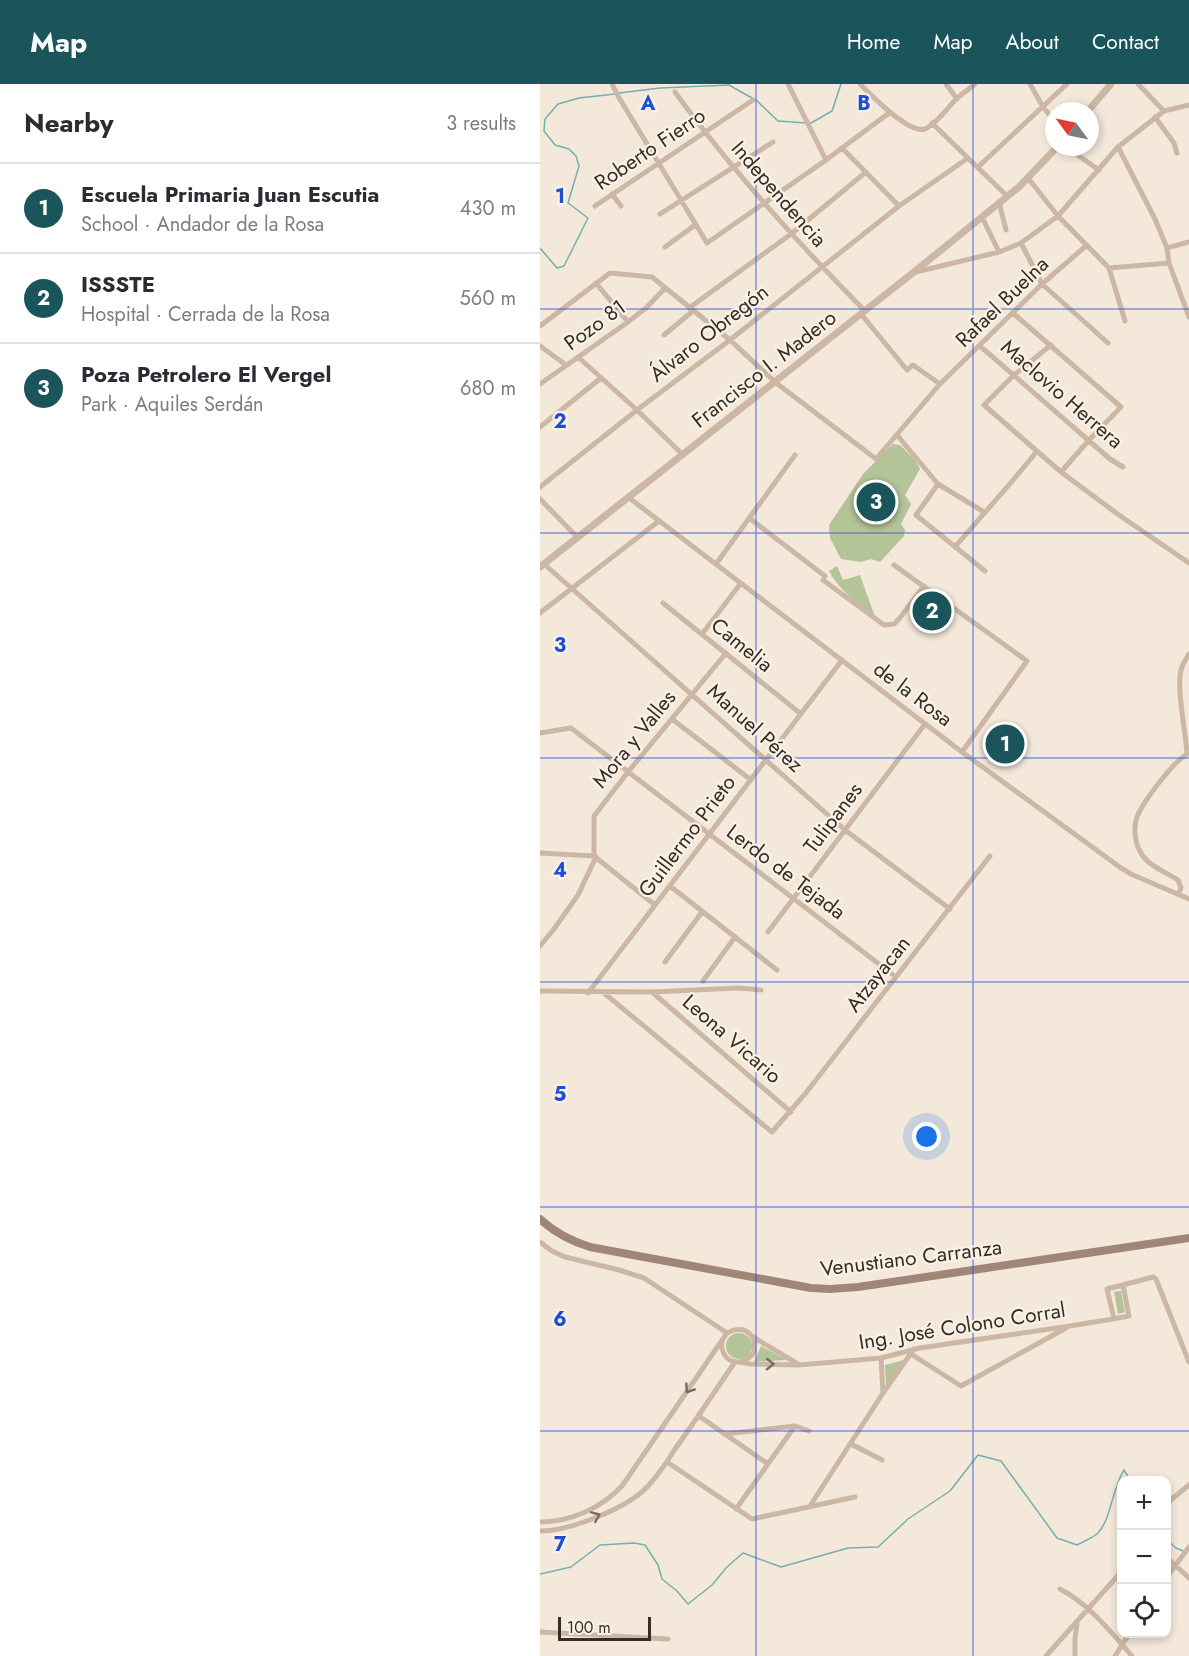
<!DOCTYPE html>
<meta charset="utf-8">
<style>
body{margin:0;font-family:Jost,sans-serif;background:#f7f7f7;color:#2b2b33}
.controls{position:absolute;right:18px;bottom:18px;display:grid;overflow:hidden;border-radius:12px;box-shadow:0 3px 9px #0003}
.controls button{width:54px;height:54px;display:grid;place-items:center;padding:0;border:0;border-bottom:2px solid #e1e1e2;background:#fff;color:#2b2b33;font:30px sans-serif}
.compass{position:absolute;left:505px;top:18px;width:54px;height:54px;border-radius:50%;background:#fff;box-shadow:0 3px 9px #0003;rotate:303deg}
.scale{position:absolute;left:18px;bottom:15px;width:93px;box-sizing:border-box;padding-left:6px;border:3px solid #372c26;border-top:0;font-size:16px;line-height:21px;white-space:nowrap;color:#372c26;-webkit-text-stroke:4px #faf2e6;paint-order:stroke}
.you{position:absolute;left:387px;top:1053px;width:21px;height:21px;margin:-15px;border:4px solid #fff;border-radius:50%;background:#1a73e8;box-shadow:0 0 0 9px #1a73e833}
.badge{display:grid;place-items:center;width:39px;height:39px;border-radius:50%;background:#19555b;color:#fff;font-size:20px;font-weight:700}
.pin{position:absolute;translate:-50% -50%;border:3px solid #fff;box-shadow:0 2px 6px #0006}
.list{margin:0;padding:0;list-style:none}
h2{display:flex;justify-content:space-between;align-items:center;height:78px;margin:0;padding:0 24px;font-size:26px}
h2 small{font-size:20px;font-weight:400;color:#7c7c81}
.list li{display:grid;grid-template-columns:39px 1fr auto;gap:18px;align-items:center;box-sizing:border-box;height:90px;padding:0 24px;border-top:2px solid #e1e1e2}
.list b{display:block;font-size:22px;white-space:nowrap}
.list p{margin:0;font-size:20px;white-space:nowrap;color:#7c7c81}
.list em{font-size:20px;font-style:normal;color:#7c7c81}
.icon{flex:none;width:33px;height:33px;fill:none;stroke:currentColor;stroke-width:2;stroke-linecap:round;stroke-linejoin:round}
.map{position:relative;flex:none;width:649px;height:1572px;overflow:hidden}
header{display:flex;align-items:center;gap:36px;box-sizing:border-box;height:84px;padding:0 30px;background:#19555b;color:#fff}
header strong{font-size:28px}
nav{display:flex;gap:33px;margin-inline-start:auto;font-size:21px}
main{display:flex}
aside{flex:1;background:#fff}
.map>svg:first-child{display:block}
.green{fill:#b4c398}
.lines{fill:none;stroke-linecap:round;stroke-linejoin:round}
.stream{stroke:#76aeb2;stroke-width:1.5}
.minor{stroke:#ccb7a4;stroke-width:5}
.tertiary{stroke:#ccb7a4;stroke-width:7}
.secondary{stroke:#a08676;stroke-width:8}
.oneway{stroke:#7a6b5f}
.grid{fill:none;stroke:#1d4ed8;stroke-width:1.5;stroke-opacity:0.55}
.labels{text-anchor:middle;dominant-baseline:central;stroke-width:4.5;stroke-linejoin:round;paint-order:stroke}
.street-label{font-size:21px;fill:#372c26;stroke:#faf2e6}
.grid-label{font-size:20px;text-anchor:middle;font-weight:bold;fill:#1d4ed8;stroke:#faf2e6;stroke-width:4.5;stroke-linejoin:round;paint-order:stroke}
</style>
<header>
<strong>Map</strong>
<nav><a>Home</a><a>Map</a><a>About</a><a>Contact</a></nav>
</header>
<main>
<aside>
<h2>Nearby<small>3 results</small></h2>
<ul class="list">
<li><span class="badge">1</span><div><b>Escuela Primaria Juan Escutia</b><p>School · Andador de la Rosa</p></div><em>430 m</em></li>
<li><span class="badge">2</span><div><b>ISSSTE</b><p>Hospital · Cerrada de la Rosa</p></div><em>560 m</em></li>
<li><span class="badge">3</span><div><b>Poza Petrolero El Vergel</b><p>Park · Aquiles Serdán</p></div><em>680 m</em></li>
</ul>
</aside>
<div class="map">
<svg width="649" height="1572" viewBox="0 0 649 1572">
<rect width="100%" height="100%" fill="#f3e8d9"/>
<path class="green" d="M353,360L360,361L376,377L380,385L365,411L371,420L361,440L365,446L364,452L340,478L331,475L321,478L301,475L290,454L289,441L323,390Z
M297,482L303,496L320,491L335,533C318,520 299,506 289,487Z
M581,1207L585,1228L578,1230L574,1208Z
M186 1262a13 13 0 1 1 26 0a13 13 0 1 1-26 0Z
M221,1262L245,1275V1276L214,1278Z
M364,1276L346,1301L345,1281Z"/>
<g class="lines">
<path class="stream" d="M79,9L120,4L189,1L212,14
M216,16L238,37L266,39
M271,39L292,27L301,0
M0,164L17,184L24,182L48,134L28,119L39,82L36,72L29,65L15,61L4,47L5,35L18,20L39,14L75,10
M626,1455L636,1464L643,1467
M0,1490L31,1483L60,1461L94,1459L105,1461L118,1481L122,1495L137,1507L148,1520L172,1501L187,1483L203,1469L241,1483L308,1464L338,1463L368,1435L410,1407L438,1371L461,1377L517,1454L537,1461C544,1457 553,1454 558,1449C571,1435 572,1405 584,1386L590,1396"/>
<path class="minor" d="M72,0L78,12L167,159L286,76L349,29
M248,0L286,76
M320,0C331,11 368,50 385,45C395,41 409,23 416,15C422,10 429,5 435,0
M406,0L417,15
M490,0L503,23L514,36
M598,0L624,27
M135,8C192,87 257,158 325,227
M615,33L634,59L637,69
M392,39L467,112
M526,63L559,86
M578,63L615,135L627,164L629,179L649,233
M302,64L359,122
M438,83L527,0
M488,94L518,132L569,184L585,237
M72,110L81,122
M459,118L466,146
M55,122L213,16
M120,130L233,58
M442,133L459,168
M481,159L502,200L568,259
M125,163L155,141
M627,164L649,158
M569,184L629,179
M376,188L459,168L481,159L518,132L578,63L624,27L649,21
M56,199L88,238
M149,224L251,150L326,88
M473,229L581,323L549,356L521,388
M321,230L367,286L373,281L400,300
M0,242L70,189L112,193L190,256L235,298L336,375L400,300L502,200L547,161
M124,251L153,227
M511,261L474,291L444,321L521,388L579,431L649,479
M0,262L26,281
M440,262L570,375L583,383
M38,273L97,326L142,370
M0,300L88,238L106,224L125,204
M0,343L61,294
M357,351L398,400L444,428
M398,400L376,431L445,487
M0,403L97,326L190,256L359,122L428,74
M88,413L422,668L581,784L593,791L649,815
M0,415L37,453
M209,434L285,492
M415,463C442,431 471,400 497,367
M4,480L305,746L410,825
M176,480L255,371
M354,481L487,577L422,668
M283,496L344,541L354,540L359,535L384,502
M123,519L261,630
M0,529L119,437
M162,550L201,499
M132,635L211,696
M0,649L31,644L352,890
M647,670C646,648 635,600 642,583C643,579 647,574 649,570
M0,769L54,772L115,821
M54,772V732L88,688L186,569
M130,802L237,886
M638,810L641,804L638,796C626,788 608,782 601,769C595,760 593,744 597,733C603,718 634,676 649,669
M228,848L385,640
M0,862L14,845L38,811L56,773
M125,878L162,828
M163,897L195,853
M0,907L112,908L199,904L221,906
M112,908L251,1028
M48,909L302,576
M64,909L232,1048L265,1010L450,772
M0,1158L12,1167L25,1173L79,1186L104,1194L187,1249
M583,1201L613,1193L616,1195L649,1278
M213,1253L258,1280
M371,1270L421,1302L526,1244
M341,1274L343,1309
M200,1278L210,1280L259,1281L341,1274L380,1264L530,1242C550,1238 570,1236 589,1232L583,1201L567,1205L574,1235
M159,1332L228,1380
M185,1350L255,1342L269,1347
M311,1360L342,1376
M127,1378L212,1435L315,1413
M626,1420L649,1401
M270,1422L343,1309L374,1265
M196,1425L255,1342
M0,1438C31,1438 61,1424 82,1402L187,1249C198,1243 208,1244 214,1256V1268C202,1286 179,1278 182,1257
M0,1447C30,1447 88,1424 108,1402C118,1391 127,1378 135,1365C156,1336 175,1307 195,1278
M626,1473L649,1494
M626,1494L649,1463
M520,1505C549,1520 571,1548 592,1572
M0,1548L128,1555
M506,1572L582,1487
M535,1572V1554L537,1540
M575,1572L589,1550"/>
<path class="tertiary" d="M548,27L571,0
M0,483L374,188L479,103L517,63"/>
<path class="secondary" d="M0,1135C15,1149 31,1157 50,1163L271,1204L290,1205L318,1203L649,1154"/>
</g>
<defs><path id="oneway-chevron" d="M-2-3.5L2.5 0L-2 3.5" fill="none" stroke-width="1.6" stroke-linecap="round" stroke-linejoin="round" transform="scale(1.5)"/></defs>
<g class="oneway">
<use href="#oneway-chevron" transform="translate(230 1280) rotate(1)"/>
<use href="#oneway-chevron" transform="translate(149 1305) rotate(124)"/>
<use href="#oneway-chevron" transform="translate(56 1432) rotate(-23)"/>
</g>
<path class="grid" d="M216,0V1572M433,0V1572M0,225H649M0,449H649M0,674H649M0,898H649M0,1123H649M0,1347H649"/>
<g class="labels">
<g class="street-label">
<text transform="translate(110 65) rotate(-34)">Roberto Fierro</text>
<text transform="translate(239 110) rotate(49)">Independencia</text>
<text transform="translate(462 218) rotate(-44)">Rafael Buelna</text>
<text transform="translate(55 241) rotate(-36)">Pozo 81</text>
<text transform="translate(169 249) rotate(-38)">Álvaro Obregón</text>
<text transform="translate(224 285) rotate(-38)">Francisco I. Madero</text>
<text transform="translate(522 310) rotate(41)">Maclovio Herrera</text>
<text transform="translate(202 561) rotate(39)">Camelia</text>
<text transform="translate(373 610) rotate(37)">de la Rosa</text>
<text transform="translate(215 644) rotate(42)">Manuel Pérez</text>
<text transform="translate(94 655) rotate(-51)">Mora y Valles</text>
<text transform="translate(293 734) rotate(-53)">Tulipanes</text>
<text transform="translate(147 752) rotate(-53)">Guillermo Prieto</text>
<text transform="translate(246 788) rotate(37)">Lerdo de Tejada</text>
<text transform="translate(338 890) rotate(-52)">Atzayacan</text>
<text transform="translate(192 955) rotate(41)">Leona Vicario</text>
<text transform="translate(371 1174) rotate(-7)">Venustiano Carranza</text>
<text transform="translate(422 1242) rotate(-9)">Ing. José Colono Corral</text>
</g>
</g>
<g class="grid-label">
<text x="108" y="26">A</text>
<text x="324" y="26">B</text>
<text x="20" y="119">1</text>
<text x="20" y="344">2</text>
<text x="20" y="568">3</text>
<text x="20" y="793">4</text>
<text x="20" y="1017">5</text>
<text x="20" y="1242">6</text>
<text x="20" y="1467">7</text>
</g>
</svg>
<div class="controls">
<button>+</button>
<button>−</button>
<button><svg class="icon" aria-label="locate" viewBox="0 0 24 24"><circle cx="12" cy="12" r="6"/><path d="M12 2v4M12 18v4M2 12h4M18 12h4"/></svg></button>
</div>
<svg class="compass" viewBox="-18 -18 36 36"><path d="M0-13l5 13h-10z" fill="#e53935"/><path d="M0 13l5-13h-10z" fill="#7c7c81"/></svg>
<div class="scale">100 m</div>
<div class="you"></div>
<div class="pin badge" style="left:465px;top:660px">1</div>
<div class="pin badge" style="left:392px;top:527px">2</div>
<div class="pin badge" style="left:336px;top:418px">3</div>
</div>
</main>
